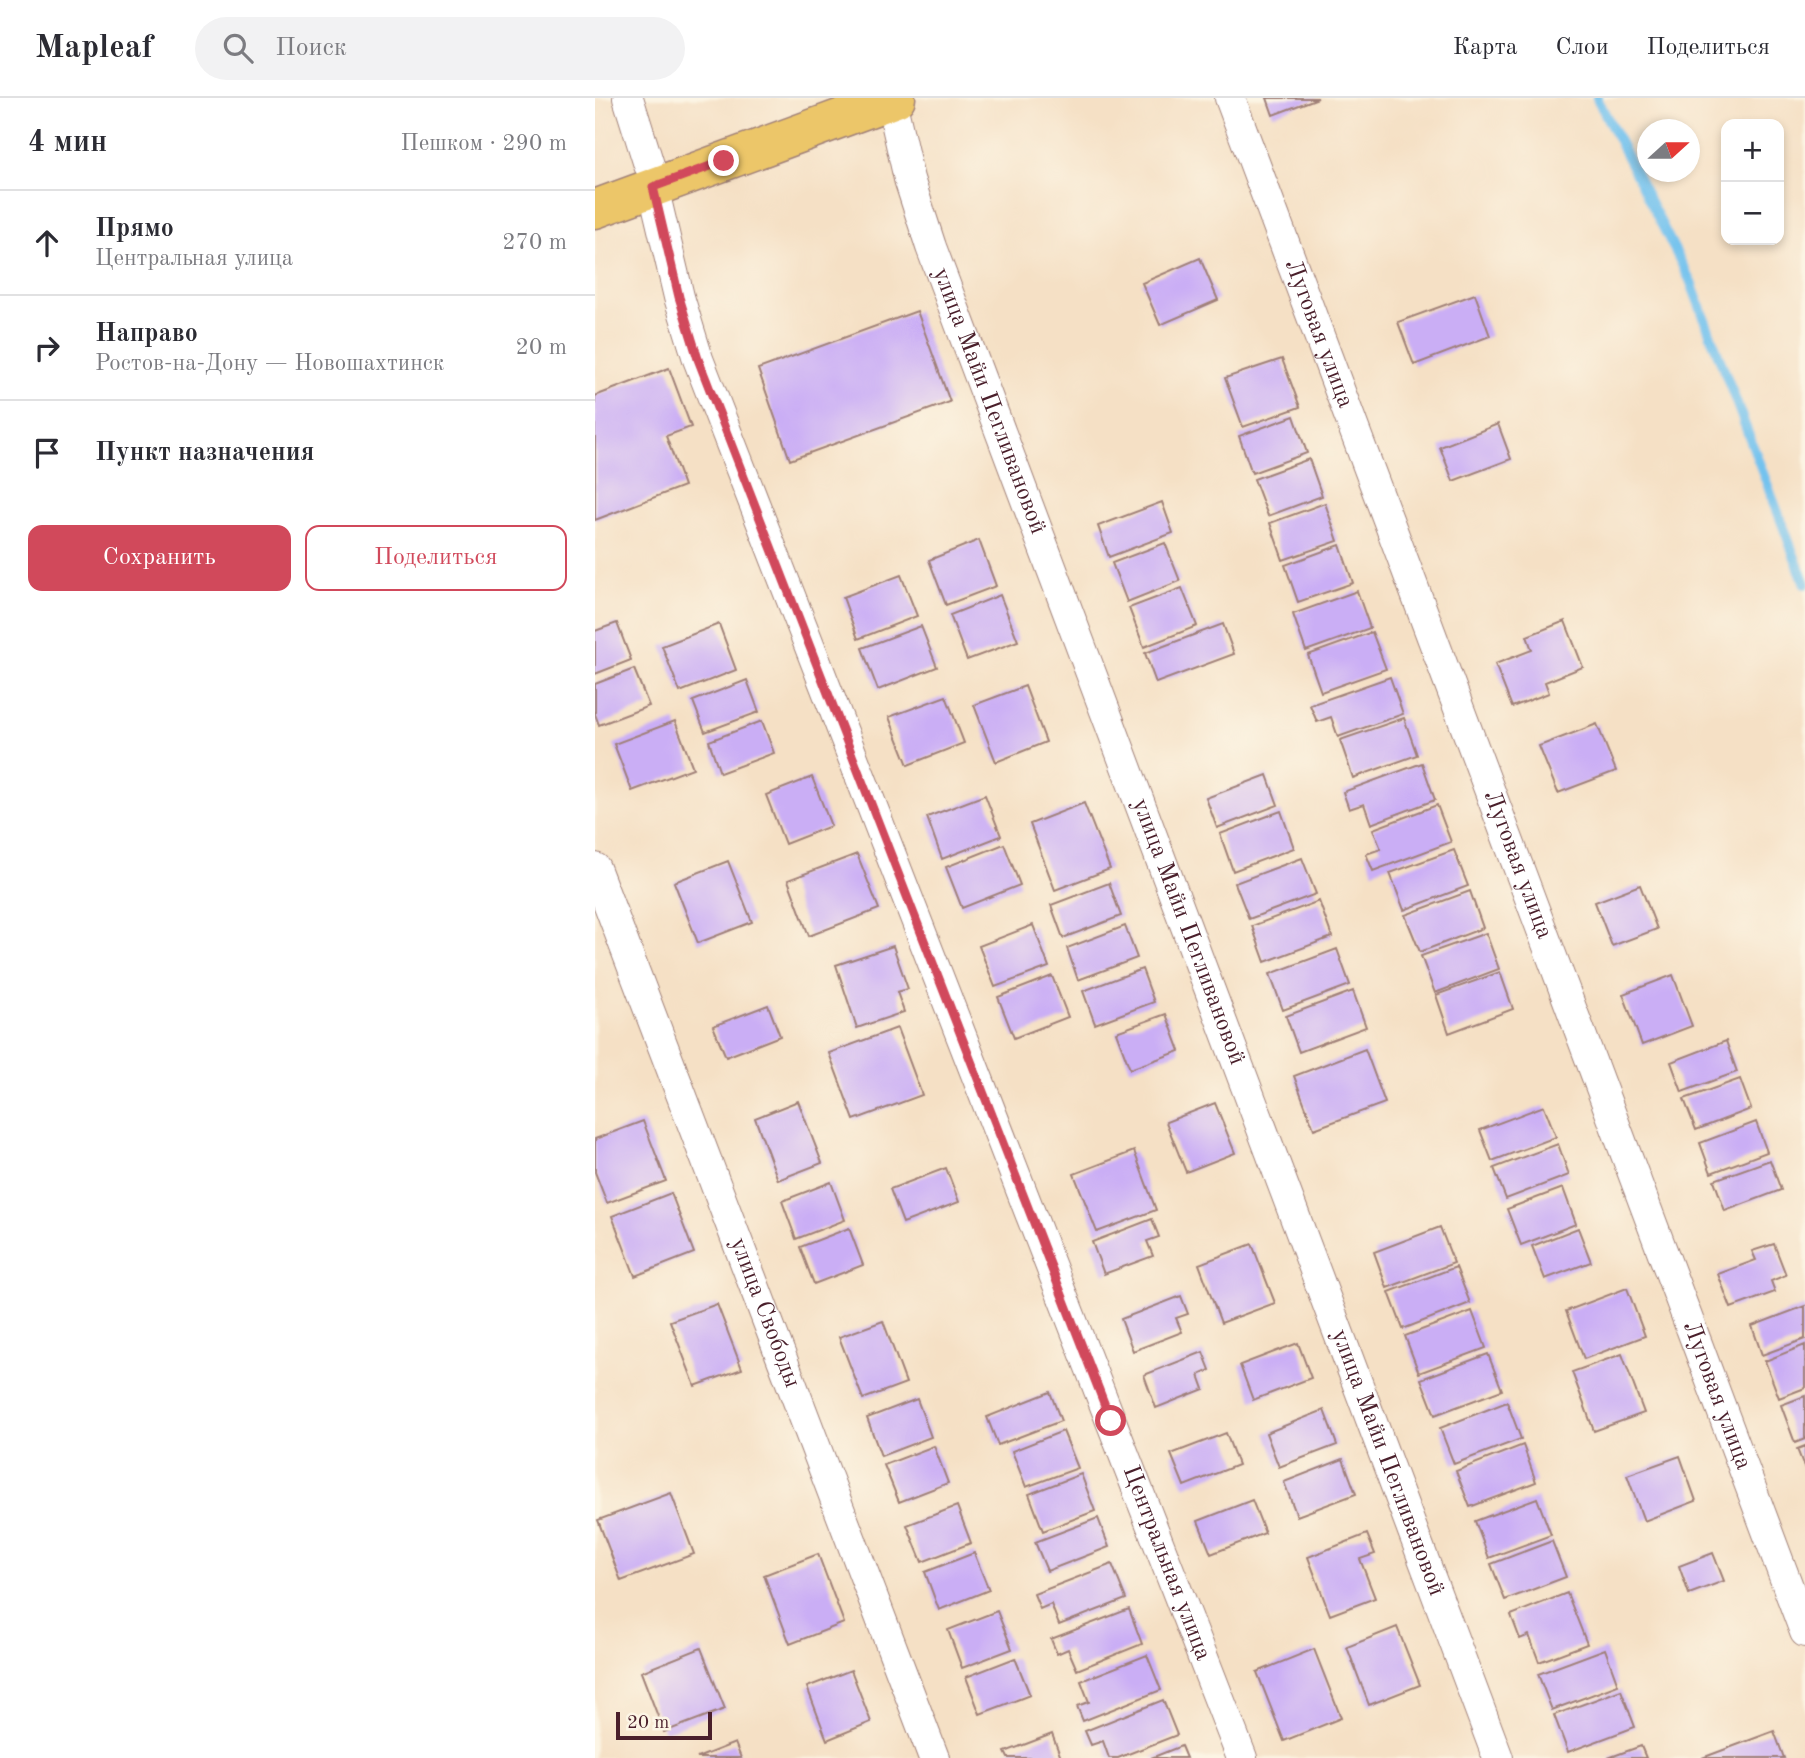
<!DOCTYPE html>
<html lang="ru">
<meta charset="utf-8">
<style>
body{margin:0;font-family:"Old Standard TT",serif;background:#f2f2f3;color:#2b2b33}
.controls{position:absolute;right:21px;top:21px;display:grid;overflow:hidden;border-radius:14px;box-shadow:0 4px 10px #0003}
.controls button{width:63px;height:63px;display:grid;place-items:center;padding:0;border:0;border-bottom:2px solid #e1e1e2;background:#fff;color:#2b2b33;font:35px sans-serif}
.compass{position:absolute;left:1042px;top:21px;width:63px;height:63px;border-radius:50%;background:#fff;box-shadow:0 4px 10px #0003;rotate:69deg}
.scale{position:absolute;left:21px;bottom:18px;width:96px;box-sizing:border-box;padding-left:7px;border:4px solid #4a1f2b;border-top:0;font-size:19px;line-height:24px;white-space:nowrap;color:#4a1f2b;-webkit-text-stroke:5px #fcf5e5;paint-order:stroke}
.stop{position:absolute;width:21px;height:21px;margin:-16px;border:5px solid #d1495b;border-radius:50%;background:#fff}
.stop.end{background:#d1495b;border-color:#fff;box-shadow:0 2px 7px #0008}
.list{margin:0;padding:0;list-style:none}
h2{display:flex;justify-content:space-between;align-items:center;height:91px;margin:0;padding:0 28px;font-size:30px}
h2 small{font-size:23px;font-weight:400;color:#7c7c81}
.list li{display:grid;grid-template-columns:46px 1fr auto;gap:21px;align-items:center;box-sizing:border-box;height:105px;padding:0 28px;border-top:2px solid #e1e1e2}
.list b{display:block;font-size:26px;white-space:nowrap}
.list p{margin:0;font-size:23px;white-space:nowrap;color:#7c7c81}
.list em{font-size:23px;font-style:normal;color:#7c7c81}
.actions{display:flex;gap:14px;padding:21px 28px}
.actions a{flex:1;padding:16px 0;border:2px solid #d1495b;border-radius:14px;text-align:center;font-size:24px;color:#d1495b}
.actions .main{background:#d1495b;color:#fff}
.icon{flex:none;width:38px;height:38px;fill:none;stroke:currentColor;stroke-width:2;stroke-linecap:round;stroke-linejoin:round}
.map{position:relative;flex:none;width:1210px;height:1660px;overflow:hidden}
header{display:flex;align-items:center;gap:42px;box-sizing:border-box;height:98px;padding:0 35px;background:#fff;border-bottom:2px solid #e1e1e2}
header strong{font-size:33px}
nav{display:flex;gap:38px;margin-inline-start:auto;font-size:24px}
.search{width:490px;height:63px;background:#f2f2f3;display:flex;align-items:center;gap:18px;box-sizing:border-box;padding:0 24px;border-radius:38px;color:#7c7c81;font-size:26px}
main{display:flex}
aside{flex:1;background:#fff}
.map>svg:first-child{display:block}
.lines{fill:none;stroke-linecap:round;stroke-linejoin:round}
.stream{stroke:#73c2ee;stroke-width:10}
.building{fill:#caaef5}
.street-casing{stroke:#a08078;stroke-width:32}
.primary-casing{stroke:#a08078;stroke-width:41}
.street{stroke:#fff;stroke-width:30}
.primary{stroke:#ecc669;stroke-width:38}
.route{stroke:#d1495b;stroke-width:9}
.labels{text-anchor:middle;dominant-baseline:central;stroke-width:5;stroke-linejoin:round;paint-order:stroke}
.street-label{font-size:24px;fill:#4a1f2b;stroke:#fcf5e5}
</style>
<header>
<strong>Mapleaf</strong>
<div class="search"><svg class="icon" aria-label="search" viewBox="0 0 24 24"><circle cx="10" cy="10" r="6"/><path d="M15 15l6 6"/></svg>Поиск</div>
<nav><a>Карта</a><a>Слои</a><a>Поделиться</a></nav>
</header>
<main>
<aside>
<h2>4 мин<small>Пешком · 290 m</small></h2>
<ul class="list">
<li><svg class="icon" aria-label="ahead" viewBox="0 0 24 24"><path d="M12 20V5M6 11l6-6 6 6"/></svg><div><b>Прямо</b><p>Центральная улица</p></div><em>270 m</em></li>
<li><svg class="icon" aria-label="right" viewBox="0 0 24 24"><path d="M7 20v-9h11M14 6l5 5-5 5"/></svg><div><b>Направо</b><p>Ростов-на-Дону — Новошахтинск</p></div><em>20 m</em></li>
<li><svg class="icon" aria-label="arrive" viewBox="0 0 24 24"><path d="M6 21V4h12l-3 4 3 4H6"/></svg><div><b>Пункт назначения</b></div></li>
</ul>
<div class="actions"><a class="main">Сохранить</a><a>Поделиться</a></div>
</aside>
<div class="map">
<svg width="1210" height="1660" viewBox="0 0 1210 1660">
<rect width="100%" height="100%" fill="#fcf5e5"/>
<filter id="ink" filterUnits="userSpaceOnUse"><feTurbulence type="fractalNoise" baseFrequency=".0143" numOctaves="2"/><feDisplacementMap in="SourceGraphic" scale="14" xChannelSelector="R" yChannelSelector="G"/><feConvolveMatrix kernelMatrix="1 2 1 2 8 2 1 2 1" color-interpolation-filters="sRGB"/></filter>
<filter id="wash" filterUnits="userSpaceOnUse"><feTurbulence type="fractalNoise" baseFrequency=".00686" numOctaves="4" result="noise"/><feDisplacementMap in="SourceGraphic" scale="28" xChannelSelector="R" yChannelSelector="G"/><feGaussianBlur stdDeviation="1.57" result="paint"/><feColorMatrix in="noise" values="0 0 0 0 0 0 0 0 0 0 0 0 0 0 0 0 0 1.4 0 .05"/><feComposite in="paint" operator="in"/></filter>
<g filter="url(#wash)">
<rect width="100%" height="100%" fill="#f5e0c5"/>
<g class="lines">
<path class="stream" d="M1002,0L1095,182L1210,486"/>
</g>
<g id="blocks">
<path class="building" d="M672,0H723L678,17Z
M605,160L623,202L565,227L547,185Z
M880,196L895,238L819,267L803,224Z
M322,213L355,304L195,362L163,271Z
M687,261L705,309L648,329L630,280Z
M74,270L96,329L71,338L89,388L0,422V298Z
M699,318L712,355L657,375L644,338Z
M903,326L916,361L858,383L845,349Z
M714,361L727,398L673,418L659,381Z
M567,404L578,435L514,459L503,428Z
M730,405L743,443L688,462L675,425Z
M384,442L401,488L351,507L334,462Z
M570,445L585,483L532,504L517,465Z
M745,447L758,485L703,504L690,467Z
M306,477L322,518L263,541L248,499Z
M587,490L602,528L549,549L534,510Z
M762,493L775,530L711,553L698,516Z
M405,497L423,543L372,562L355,517Z
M970,523L988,569L950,584L954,595L917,609L900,566L937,552L932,538Z
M22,525L36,562L0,576V533Z
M124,526L141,572L85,594L67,548Z
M628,526L639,556L561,585L550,555Z
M326,528L342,569L283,592L267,550Z
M777,534L791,571L726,594L713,557Z
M39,571L54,608L4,627L0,616V586Z
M795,579L808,616L743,639L736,619L722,624L715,607Z
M152,582L164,614L110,634L98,603Z
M430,588L451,644L401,664L379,607Z
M351,598L369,645L313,667L294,619Z
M809,620L822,657L758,680L745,642Z
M80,623L98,670L37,693L19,646Z
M167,623L179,655L125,675L114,643Z
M1002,626L1021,673L963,695L944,648Z
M827,665L840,702L776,726L769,706L754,711L748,694Z
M672,677L683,707L622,730L611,700Z
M217,679L236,728L190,746L171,697Z
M390,697L406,738L347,761L332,719Z
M489,705L515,771L460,792L435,726Z
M842,707L856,744L778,773L771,756L786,751L778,731Z
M686,713L699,750L638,773L625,736Z
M409,746L425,787L367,810L351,769Z
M859,752L873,788L809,812L795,775Z
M262,756L284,811L214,838L193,782Z
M707,760L721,796L654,821L640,785Z
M133,763L157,824L103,845L79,784Z
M514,785L526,818L468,840L456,807Z
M1045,787L1062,831L1017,848L1000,804Z
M875,793L888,830L825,854L810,817Z
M724,803L737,839L670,864L657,828Z
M438,827L454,869L400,889L384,848Z
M530,828L542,860L483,882L472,850Z
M891,835L904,871L840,895L826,858Z
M298,848L313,891L302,894L309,914L262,930L241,867Z
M742,851L755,887L688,912L675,876Z
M547,871L559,904L500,926L488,893Z
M905,874L918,911L854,935L841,897Z
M1078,877L1097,928L1047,947L1028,896Z
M457,878L473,919L419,940L403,899Z
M758,893L771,929L704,954L691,918Z
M173,907L185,938L131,959L118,928Z
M571,916L585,953L535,971L521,934Z
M302,930L327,997L259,1022L234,955Z
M1131,943L1142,974L1087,994L1076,964Z
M770,951L790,1005L719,1031L699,978Z
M1145,981L1156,1011L1101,1032L1089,1001Z
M203,1003L227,1065L183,1082L160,1020Z
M620,1005L640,1055L591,1074L571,1024Z
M949,1008L961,1039L897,1063L885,1032Z
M48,1023L71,1083L12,1105L0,1074V1041Z
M1161,1024L1172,1054L1116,1075L1105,1045Z
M963,1046L974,1077L911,1101L899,1070Z
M539,1053L561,1112L502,1134L479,1076Z
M1175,1062L1186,1092L1130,1113L1119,1082Z
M351,1070L364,1104L308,1125L295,1091Z
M236,1084L250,1122L201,1141L187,1103Z
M968,1090L981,1126L926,1147L912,1111Z
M76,1095L99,1155L40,1178L17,1118Z
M557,1121L564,1139L552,1143L558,1158L509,1176L497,1144Z
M845,1129L859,1165L792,1190L779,1154Z
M254,1130L268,1167L219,1186L205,1149Z
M983,1130L996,1164L950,1181L937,1148Z
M657,1146L680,1205L626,1225L604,1166Z
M1179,1146L1191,1177L1176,1183L1180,1194L1136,1210L1123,1176L1161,1162L1157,1153Z
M861,1169L875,1205L808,1231L794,1194Z
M1032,1190L1050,1238L989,1261L971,1213Z
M586,1198L593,1216L581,1220L587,1234L538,1253L526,1221Z
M122,1206L147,1271L100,1288L75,1223Z
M1210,1208V1241L1167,1257L1157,1228Z
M877,1213L891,1250L824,1275L810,1238Z
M288,1223L311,1285L268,1301L244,1239Z
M703,1245L716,1280L658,1302L645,1267Z
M1210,1247V1290L1184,1300L1170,1263Z
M608,1254L615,1272L604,1277L609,1291L561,1310L549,1277Z
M893,1256L907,1292L840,1317L826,1281Z
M1027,1256L1049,1315L999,1333L977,1274Z
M455,1294L466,1323L403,1347L392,1319Z
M1210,1298V1341L1200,1345L1186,1307Z
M322,1301L336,1339L286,1358L272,1320Z
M912,1304L926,1341L859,1366L845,1330Z
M729,1312L742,1347L684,1369L671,1335Z
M468,1333L483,1370L431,1389L417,1353Z
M631,1335L643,1367L589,1388L576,1356Z
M928,1347L941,1384L875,1409L861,1373Z
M339,1348L353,1385L304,1404L289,1367Z
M1210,1348V1371L1202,1351Z
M1085,1358L1101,1403L1049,1423L1032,1377Z
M748,1361L761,1396L702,1418L689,1384Z
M486,1376L500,1413L448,1433L434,1396Z
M76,1395L99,1456L26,1483L3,1422Z
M942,1400L956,1437L894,1460L880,1423Z
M657,1402L670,1435L616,1456L603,1423Z
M362,1408L376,1445L327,1464L312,1427Z
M503,1420L514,1449L452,1473L440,1444Z
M772,1436L780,1456L765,1461L780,1500L735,1517L713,1459Z
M957,1443L971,1479L910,1502L896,1466Z
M379,1455L394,1492L344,1512L330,1474Z
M1118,1455L1129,1483L1094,1496L1084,1468Z
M223,1456L249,1525L195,1546L169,1477Z
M517,1466L531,1501L464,1527L456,1506L445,1511L439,1496Z
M972,1495L992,1546L944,1564L934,1537L925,1541L916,1517Z
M534,1511L547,1546L482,1572L473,1551L462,1556L456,1541Z
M402,1513L417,1551L367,1570L353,1532Z
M802,1529L825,1587L774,1607L752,1549Z
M106,1550L130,1611L69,1634L46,1574Z
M719,1551L746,1620L689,1643L662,1574Z
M1010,1551L1023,1587L957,1612L943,1576Z
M552,1557L566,1592L488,1623L482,1608L494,1604L486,1583Z
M420,1560L435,1597L385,1616L371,1579Z
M256,1572L276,1624L232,1642L212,1589Z
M1026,1592L1040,1629L973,1654L959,1617Z
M568,1602L582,1637L523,1660H514L508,1643L496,1647L490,1633Z
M1179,1633L1189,1660H1107Z
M457,1636L466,1660H413L410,1654Z
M140,1645L146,1660H102Z
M586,1648L591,1660H556Z
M1046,1648L1051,1660H1013Z"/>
</g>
</g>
<g filter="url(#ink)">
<use href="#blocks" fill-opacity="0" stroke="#a08078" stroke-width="2"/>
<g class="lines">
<g class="street-casing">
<g id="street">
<path d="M33,0L54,67"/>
<path id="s1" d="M635,0L1210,1534"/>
<path id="s2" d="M296,2L314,81L336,149L903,1660"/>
<path id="s3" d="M58,89L84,199L103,261L647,1660"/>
<path id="s4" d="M0,770L339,1660"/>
</g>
</g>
<g class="primary-casing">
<path id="primary" d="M0,111L301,0"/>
</g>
<use href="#street" class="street"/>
<use href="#primary" class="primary"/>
</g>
</g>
<g class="lines" filter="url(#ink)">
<path class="route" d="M129,63L58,89L84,199L103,261L516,1323"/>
</g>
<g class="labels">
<g class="street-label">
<text stroke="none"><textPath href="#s1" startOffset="252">Луговая улица</textPath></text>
<text stroke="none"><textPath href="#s2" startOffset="317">улица Майи Пегливановой</textPath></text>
<text stroke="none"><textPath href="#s1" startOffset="819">Луговая улица</textPath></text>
<text stroke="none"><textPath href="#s2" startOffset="884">улица Майи Пегливановой</textPath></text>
<text stroke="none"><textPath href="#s4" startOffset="476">улица Свободы</textPath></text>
<text stroke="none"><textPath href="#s1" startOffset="1386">Луговая улица</textPath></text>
<text stroke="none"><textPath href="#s2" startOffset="1451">улица Майи Пегливановой</textPath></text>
<text stroke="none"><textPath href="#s3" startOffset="1470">Центральная улица</textPath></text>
</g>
</g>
</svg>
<div class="controls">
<button>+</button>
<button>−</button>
</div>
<svg class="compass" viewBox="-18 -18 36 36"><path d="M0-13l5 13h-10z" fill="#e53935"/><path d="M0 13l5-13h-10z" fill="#7c7c81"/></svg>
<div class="scale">20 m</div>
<div class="stop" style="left:516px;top:1323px"></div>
<div class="stop end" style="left:129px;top:63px"></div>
</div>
</main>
